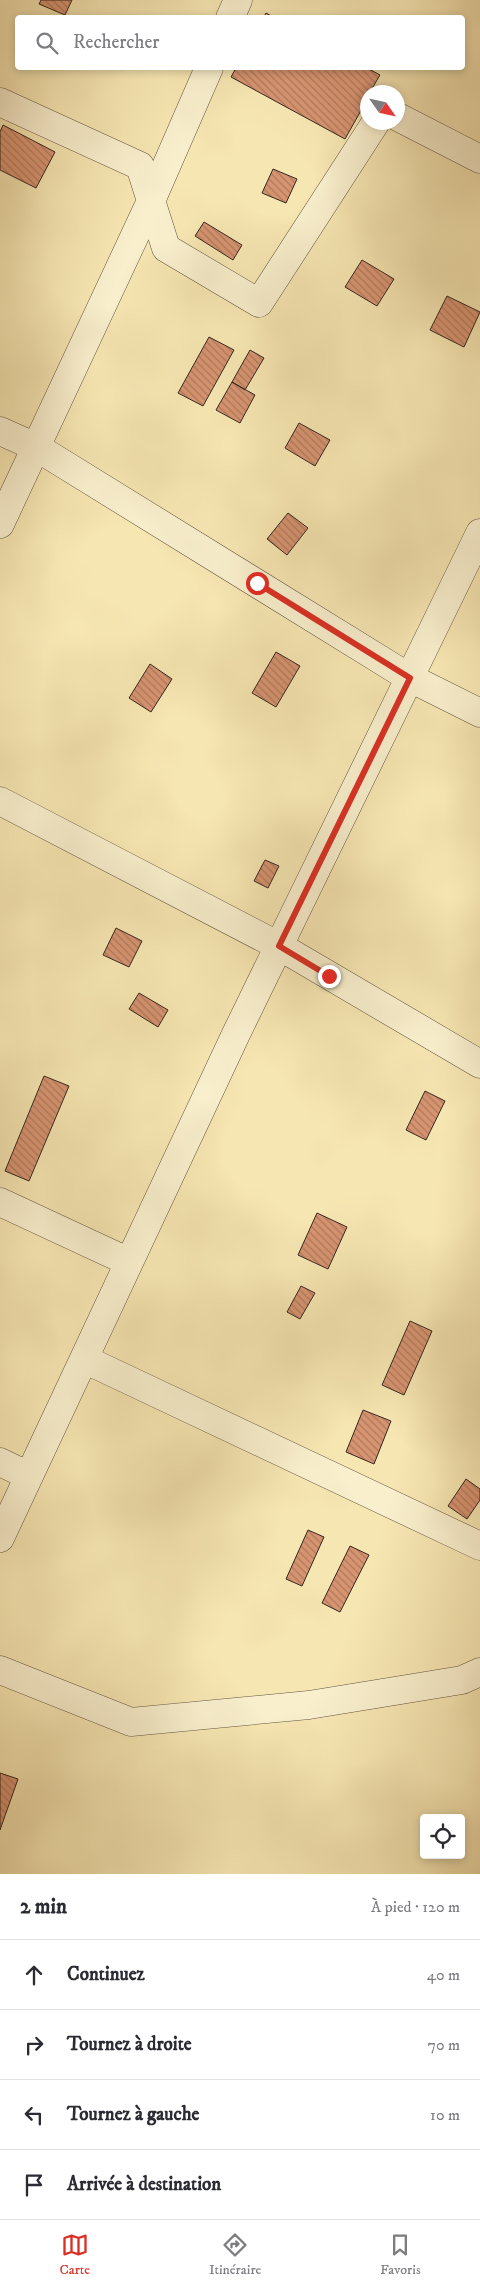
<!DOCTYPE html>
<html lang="fr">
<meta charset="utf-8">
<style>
body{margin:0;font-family:"IM FELL DW Pica",serif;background:#f7f7f7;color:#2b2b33}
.controls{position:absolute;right:15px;bottom:15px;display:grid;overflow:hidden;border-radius:5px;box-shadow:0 2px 8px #0003}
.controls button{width:45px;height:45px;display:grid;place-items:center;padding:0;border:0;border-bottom:1px solid #e1e1e2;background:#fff;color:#2b2b33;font:25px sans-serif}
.compass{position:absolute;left:360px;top:85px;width:45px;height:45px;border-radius:50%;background:#fff;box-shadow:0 2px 8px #0003;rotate:124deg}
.stop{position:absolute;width:15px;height:15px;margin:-11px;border:4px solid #d93025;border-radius:50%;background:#fff}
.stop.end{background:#d93025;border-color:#fff;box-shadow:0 1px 5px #0008}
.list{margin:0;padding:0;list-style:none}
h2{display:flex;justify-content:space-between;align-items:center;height:65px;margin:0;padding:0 20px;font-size:21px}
h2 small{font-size:16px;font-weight:400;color:#7c7c81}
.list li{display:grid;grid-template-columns:32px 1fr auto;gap:15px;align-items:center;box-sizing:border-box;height:70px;padding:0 20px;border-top:1px solid #e1e1e2}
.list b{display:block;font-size:19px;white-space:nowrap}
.list em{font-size:16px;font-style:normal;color:#7c7c81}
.icon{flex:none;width:28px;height:28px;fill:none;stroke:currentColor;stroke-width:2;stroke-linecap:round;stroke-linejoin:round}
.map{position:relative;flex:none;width:480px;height:1874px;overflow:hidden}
.search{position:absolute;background:#fff;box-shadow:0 2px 8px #0003;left:15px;right:15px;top:15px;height:55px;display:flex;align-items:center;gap:12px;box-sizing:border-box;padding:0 18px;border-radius:5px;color:#7c7c81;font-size:19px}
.sheet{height:345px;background:#fff}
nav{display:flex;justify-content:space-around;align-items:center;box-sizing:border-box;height:70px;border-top:1px solid #e1e1e2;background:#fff;font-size:14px;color:#7c7c81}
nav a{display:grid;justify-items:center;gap:2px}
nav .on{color:#d93025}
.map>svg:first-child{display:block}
.building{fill:url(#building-back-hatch);stroke:#35271d}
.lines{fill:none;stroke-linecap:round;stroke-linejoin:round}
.street-casing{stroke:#655742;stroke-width:29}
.street{stroke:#f9efcd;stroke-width:28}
.route{stroke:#d93025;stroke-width:6}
</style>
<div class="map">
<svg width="480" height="1874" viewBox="0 0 480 1874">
<defs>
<pattern id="building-back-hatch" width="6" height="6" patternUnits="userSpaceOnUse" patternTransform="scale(1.25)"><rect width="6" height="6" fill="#d79471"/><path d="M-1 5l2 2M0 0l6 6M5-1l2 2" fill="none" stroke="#af795c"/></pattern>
</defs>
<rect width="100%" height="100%" fill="#f6e6b2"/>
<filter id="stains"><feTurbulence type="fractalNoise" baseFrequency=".004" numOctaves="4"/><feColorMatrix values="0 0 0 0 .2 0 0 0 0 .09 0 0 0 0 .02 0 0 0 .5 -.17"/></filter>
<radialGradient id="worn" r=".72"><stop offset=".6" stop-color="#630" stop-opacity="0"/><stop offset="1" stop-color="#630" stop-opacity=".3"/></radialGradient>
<path class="building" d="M41,0H72L65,15L39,4Z
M266,13L275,18H263Z
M236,68H367L380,75L370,92H368V98L345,139L231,77Z
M3,125L55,152L36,188L0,170V132Z
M273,169L297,179L286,203L262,193Z
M204,222L242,245L233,260L195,236Z
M362,260L394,279L377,306L345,287Z
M447,296L480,312L464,347L430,330Z
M209,337L234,350L203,406L178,393Z
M250,350L264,358L245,390L232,382Z
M232,382L255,395L240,423L216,410Z
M299,423L330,440L315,466L285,448Z
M288,513L308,528L287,555L267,539Z
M276,652L300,666L276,707L252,693Z
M150,664L172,679L151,712L129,698Z
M265,860L279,866L268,888L254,881Z
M116,928L142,941L129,967L103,955Z
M139,993L168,1010L158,1027L129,1009Z
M44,1076L69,1086L29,1181L5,1171Z
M425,1091L445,1101L426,1140L406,1130Z
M317,1213L347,1227L328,1269L298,1255Z
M301,1286L315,1293L300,1319L287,1312Z
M410,1321L432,1331L404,1395L382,1385Z
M363,1410L391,1421L374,1464L346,1452Z
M466,1479L480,1489V1500L467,1519L448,1506Z
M308,1530L324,1537L302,1586L286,1579Z
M350,1546L369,1555L340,1612L322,1603Z
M0,1773L18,1779L0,1830Z"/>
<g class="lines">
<g class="street-casing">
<path id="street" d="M230,18L238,0
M0,102L140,166L166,248L259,303L376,122
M398,117L480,159
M0,431L36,447L410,678L480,713
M0,524L151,201L209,68
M0,801L279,946L480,1064
M0,1202L129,1262
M84,1359L480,1546
M0,1462L29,1476
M0,1538L236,1034L480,533
M0,1670L131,1722L309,1705L462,1680L480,1672"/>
</g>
<use href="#street" class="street"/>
</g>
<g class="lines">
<path class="route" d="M257,583L410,678L279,946L329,976"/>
</g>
<rect width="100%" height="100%" filter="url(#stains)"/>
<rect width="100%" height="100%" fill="url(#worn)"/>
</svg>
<div class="controls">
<button><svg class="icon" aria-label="locate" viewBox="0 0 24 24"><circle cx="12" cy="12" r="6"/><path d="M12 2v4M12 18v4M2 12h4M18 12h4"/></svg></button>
</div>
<svg class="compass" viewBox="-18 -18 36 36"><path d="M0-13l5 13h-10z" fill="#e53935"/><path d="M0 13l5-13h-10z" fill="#7c7c81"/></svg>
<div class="stop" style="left:257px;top:583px"></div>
<div class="stop end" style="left:329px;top:976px"></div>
<div class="search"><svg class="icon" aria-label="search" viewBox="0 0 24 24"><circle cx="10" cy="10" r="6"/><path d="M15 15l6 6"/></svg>Rechercher</div>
</div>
<section class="sheet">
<h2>2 min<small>À pied · 120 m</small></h2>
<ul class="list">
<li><svg class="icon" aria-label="ahead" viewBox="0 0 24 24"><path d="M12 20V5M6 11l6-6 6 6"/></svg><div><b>Continuez</b></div><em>40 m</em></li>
<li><svg class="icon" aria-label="right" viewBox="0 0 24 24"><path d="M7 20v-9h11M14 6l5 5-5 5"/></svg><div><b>Tournez à droite</b></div><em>70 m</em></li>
<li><svg class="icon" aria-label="left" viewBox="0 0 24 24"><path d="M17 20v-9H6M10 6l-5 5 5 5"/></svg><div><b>Tournez à gauche</b></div><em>10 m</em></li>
<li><svg class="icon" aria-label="arrive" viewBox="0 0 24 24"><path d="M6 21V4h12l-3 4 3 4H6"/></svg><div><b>Arrivée à destination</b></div></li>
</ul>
</section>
<nav>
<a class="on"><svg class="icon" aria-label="map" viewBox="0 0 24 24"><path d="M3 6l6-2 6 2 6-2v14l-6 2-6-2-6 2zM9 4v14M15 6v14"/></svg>Carte</a>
<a><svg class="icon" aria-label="directions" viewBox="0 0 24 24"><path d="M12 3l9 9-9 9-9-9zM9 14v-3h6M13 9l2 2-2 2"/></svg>Itinéraire</a>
<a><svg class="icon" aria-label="saved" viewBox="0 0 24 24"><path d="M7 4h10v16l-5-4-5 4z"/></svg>Favoris</a>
</nav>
